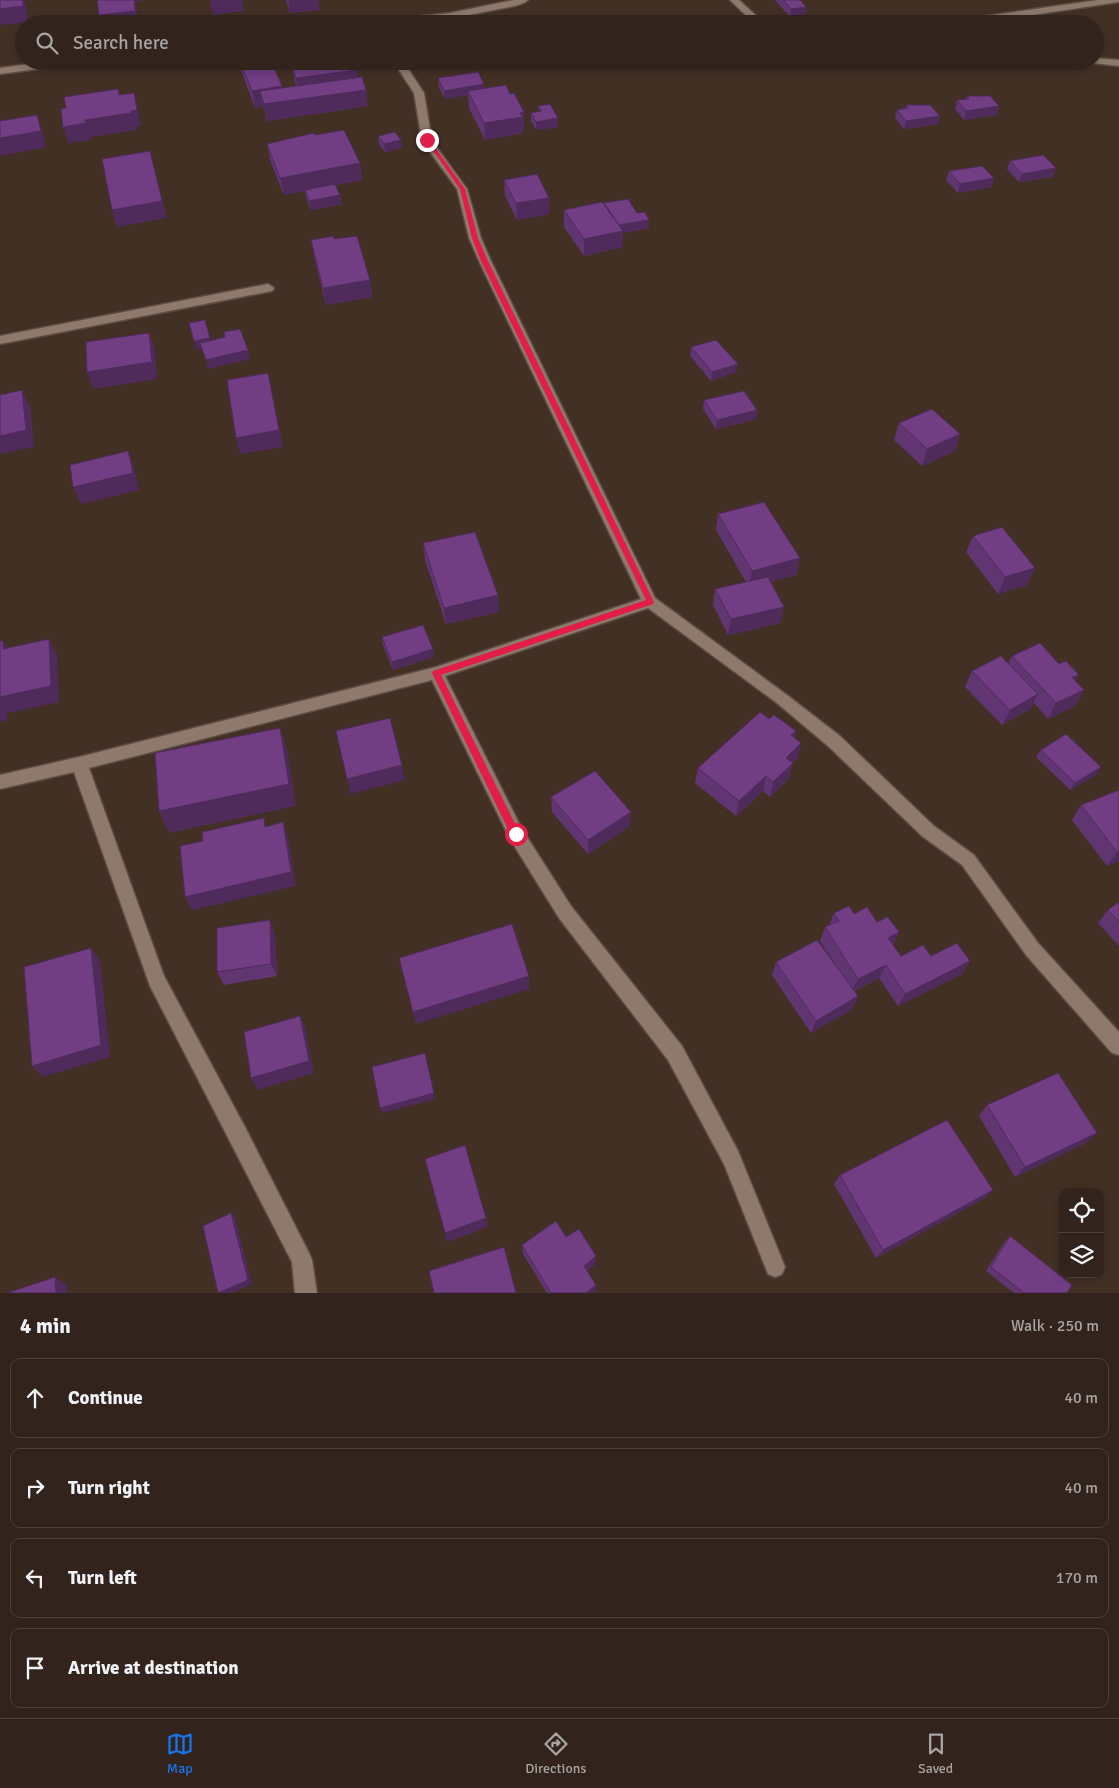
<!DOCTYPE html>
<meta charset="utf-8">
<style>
body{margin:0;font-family:Signika,sans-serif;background:#3a2c25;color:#f1f3f6}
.controls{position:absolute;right:15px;bottom:15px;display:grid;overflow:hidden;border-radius:10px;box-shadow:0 2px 8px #0003}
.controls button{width:45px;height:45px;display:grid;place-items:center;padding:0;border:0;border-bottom:1px solid #4d413b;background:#32241c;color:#f1f3f6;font:25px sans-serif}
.stop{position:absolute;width:15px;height:15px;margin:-11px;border:4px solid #e11d48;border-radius:50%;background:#fff}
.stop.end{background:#e11d48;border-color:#fff;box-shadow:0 1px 5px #0008}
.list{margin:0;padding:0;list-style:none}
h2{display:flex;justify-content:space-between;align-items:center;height:65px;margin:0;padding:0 20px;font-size:21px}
h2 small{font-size:16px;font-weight:400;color:#a8a4a3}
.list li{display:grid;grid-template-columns:32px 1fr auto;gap:15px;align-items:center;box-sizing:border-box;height:80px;margin:0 10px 10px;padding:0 10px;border:1px solid #4d413b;border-radius:10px}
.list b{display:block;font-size:19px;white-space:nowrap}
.list em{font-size:16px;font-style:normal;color:#a8a4a3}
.icon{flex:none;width:28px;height:28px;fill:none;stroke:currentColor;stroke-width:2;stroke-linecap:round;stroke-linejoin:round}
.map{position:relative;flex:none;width:1119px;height:1293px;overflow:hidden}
.search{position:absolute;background:#32241c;box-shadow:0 2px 8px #0003;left:15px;right:15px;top:15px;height:55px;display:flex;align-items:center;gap:12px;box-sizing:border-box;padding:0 18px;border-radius:28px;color:#a8a4a3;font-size:19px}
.sheet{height:425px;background:#32241c}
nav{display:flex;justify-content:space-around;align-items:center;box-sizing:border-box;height:70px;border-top:1px solid #4d413b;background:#32241c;font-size:14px;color:#a8a4a3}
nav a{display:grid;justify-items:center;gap:2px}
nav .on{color:#1a73e8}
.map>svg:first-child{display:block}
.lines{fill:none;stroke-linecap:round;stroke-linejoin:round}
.street-casing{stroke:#5c4c43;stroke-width:3}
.street{fill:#8f796d;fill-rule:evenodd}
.wall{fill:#613572}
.shaded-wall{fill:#4f2b5c}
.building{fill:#713e84;stroke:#4f2b5c}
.route{fill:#e11d48}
</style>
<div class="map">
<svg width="1119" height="1293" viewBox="0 0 1119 1293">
<rect width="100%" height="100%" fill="#433025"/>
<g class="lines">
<g class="street-casing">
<path id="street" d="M514,0H528C522,6 508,7 499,9C457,18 415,24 372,24L376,21L450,13Z
M730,0H739L765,24H755Z
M1098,0H1119V2L973,24H948L952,21Z
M1095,58L1119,60V66L1092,63L1090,61H1095Z
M52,61H80L75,64L0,74V68Z
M393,61H403L424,93L432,141L467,189L481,238L491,261L655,598L787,695L840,736L934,826L974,855L1038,943L1119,1032V1055L1112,1053L1026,955L962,865L922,836L828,746L777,703L648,608L445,676L522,829L571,906L682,1046L738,1151L785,1267L782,1274L775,1277L768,1274L724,1164L668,1060L559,918L510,839L432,680L89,768L164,976L246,1129L309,1253L312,1260L317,1293H295L292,1262L150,986L74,772L0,789V775L79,757L436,667L641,599L479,261L469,238L457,189L422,141L414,93Z
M938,61H1041L1036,64L980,68L943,64Z
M268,284L274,288L272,291L0,344V336Z"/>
</g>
<use href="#street" class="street"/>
</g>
<path class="wall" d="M286,0H318L320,10L290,13Z
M775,0H800L806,7L805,15L790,17Z
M239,61H271L282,88L296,86L292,66L358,77L368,106L267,121L263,106L255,108L241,70Z
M438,78L484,89L524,129H523V133L485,140L469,108L468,95L445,99L439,87Z
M967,96L999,106L997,115L964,120L955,109L957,100L966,99Z
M906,105L938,124L904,129L895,118L897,110L905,108Z
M538,106L558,127L536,130L531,121V113L539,112Z
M315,135L360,163L362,180L336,185L342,204L311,210L306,198L305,191L284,195L270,160L267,144Z
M378,136L402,148L385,152L379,144Z
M1010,161L1053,177L1019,182L1007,169Z
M949,171L994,178L991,187L958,193L946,180Z
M504,180L549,198V214L517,220L505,196Z
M604,204L637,213L649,228L623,233L622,247L584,256L564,227V210Z
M334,239L370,280L372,297L326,305L314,256L311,240Z
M691,347L738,364L736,372L711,381L690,356Z
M704,400L757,410L756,419L716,429L703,409Z
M899,423L960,434L955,451L922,466L894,440Z
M718,514L796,575L770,582L780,623L728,635L713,605L715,589L746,582L716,530Z
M973,536L1027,585L998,594L966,552Z
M423,543L498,595L499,612L446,624L425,560Z
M382,637L433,649L434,657L393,670L383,645Z
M1012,656L1075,681L1076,705L1048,719L1034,703L1030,709L1002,725L965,687L972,671L1008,664Z
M769,719L796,731L794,738L801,743L797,759L792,763L789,778L770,797L763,791L736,816L695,783L698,768Z
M1041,750L1101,767L1096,775L1070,790L1036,757Z
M1119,790V861L1107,866L1072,820L1081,805Z
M551,797L630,826L588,854L552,812Z
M1119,902V946L1098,923L1108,910Z
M834,913L854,914L877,922L899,932L893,945L901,956H931L970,961L962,974L898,1006L879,978L854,991L852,1009L811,1033L772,975L776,962L838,969L820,941L825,927L829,925Z
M275,934L277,976L224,985L217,972Z
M987,1105L1086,1143L1015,1177L979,1116Z
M840,1175L993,1190L983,1199L876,1258L834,1184Z
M1010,1236L1067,1293H1014L986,1271L1005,1241Z
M566,1237L595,1264L587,1271L595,1293H547L523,1254L522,1245Z"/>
<path class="shaded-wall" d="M23,0H24L27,9L28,22L0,25V9Z
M106,0H141L142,1L135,2L139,24H101L99,15Z
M210,0H242L244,11L213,15Z
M288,0H318L320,10L290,13Z
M806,7L805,15L790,17L791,9Z
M357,70L359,86L299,95L296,78Z
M484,84L485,93L468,91V95L445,99L444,91Z
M282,86L285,101L366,90L368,106L267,121L260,91L263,106L255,108L252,91Z
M134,93L138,109L141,126L136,127V130L90,137L91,140L68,143L63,127L85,120L131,111Z
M999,106L997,115L964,120L966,111Z
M524,112V129H523V133L485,140L484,123Z
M37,115L42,131L46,147L0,156V138Z
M940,116L938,124L904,129L906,121Z
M558,118V127L536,130V122Z
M401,140L402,148L385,152L384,144Z
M150,151L167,218L117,227L112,210Z
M360,163L362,180L284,195L280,178Z
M1056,168L1053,177L1019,182L1022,174Z
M994,178L991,187L958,193L960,184Z
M340,195L342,204L311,210L309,201Z
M549,198V214L517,220L516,203Z
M649,220V228L623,233L622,247L584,256V239L617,225Z
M370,280L372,297L326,305L323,288Z
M149,333L155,350L157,379L93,389L87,372Z
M210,338L212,347L200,343L201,349L196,350L194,341Z
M248,350L250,359L208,369L206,360Z
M738,364L736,372L711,381L712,372Z
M268,373L272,390L283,447L240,454L236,438Z
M22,390L30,407L34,447L0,454V436Z
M757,410L756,419L716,429L717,420Z
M960,434L955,451L922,466L927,449Z
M128,451L134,468L139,490L81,504L73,487Z
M800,558L796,575L749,588L752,571Z
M1035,568L1027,585L998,594L1005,577Z
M498,595L499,612L446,624L444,608Z
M784,607L780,623L728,635L731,619Z
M49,639L57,655L59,702L7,713V720L0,722V697Z
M3,641L12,657L3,649Z
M433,649L434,657L393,670L392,662Z
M1079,675L1070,690L1072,677Z
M1084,690L1076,705L1048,719L1056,703Z
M1038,694L1030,709L1002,725L1010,710Z
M280,728L287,750L296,806L169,833L159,811Z
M796,731L792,746L791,735Z
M801,743L797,759L782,773L786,758Z
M793,763L789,778L770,797L773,782Z
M402,765L405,780L350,794L347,779Z
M1101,767L1096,775L1070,790L1075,783Z
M766,776L763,791L736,816L739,801Z
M631,812L630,826L588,854V840Z
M283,822L288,837L296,886L192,910L185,897Z
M1119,851V861L1107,866L1117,852Z
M270,920L275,934L277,976L271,964Z
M899,932L892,946L888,938Z
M91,948L100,961L110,1057L42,1077L32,1066Z
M970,961L962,974L898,1006L905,994Z
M886,965L879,978L852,991L858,979Z
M529,976V989L416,1024L413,1012Z
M858,996L852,1009L811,1033L816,1021Z
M300,1016L305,1028L314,1073L258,1090L251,1078Z
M425,1053L435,1099L382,1113L380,1108Z
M1097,1133L1086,1143L1015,1177L1025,1167Z
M993,1190L983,1199L876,1258L883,1250Z
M231,1213L235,1218L252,1284L232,1293H219Z
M486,1218L488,1227L447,1242L445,1233Z
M596,1256L595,1264L583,1274L584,1266Z
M55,1277L67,1285V1293H56Z
M596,1285L595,1293H586Z"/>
<path class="building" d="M0,0H23V6L0,9Z
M97,0H134L135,11L99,15Z
M783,0H800L806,7L791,9Z
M183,18L186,24H166L165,22Z
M240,61H271L282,86L252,91Z
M324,61H354L357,70L296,78L292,66Z
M478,72L484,84L444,91L438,78Z
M362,77L366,90L264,104L260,91Z
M506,85L510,94L514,93L524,112L520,113L523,117L484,123L468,91Z
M118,89L119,95L134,93L137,110L131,111V113L85,120L86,123L63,127L61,109L66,108L64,97Z
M967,96H990L999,106L966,111L957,100L969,99Z
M550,104L558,118L536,122L531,113L542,111L538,106Z
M906,105H930L940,116L906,121L897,110L908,108Z
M37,115L41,131L0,138V121Z
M344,130L360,163L280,178L267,144L314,133L315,135Z
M395,132L401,140L384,144L378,136Z
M150,151L162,201L112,210L102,159Z
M1043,155L1056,168L1022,174L1010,161Z
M982,166L994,178L960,184L949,171Z
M537,174L549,198L516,203L504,180Z
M335,184L340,195L309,201L305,190Z
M628,199L637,213L645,212L649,220L619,225L604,203Z
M602,202L623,231L584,239L564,210Z
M334,236V239L357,236L370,280L323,288L311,240Z
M205,320L210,338L194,341L189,323Z
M240,329L248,350L206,360L200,343L225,337L224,332Z
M149,333L152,362L87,372L86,342Z
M716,340L738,364L712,372L691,347Z
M268,373L279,430L236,438L227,380Z
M22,390L26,430L0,436V395Z
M744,391L757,410L717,420L704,400Z
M932,409L960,434L927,449L899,423Z
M128,451L133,473L73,487L70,465Z
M764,502L800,558L752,571L718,514Z
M1002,527L1035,568L1005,577L973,536Z
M475,532L498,595L444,608L423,543Z
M768,577L784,607L731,619L715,589Z
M423,625L433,649L392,662L382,637Z
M49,639L51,686L0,697V641H3V649Z
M1040,643L1059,664L1066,661L1079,675L1072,677L1084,690L1056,703L1012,656Z
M1001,656L1038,694L1010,710L972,671Z
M760,712L769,719L774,715L796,731L791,735L801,743L786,758L793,763L773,782L766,776L739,801L698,768Z
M390,718L402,765L347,779L336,731Z
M280,728L289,784L159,811L155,753Z
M1066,734L1101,767L1075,783L1041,750Z
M595,771L631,812L588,840L551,797Z
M1119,790V851L1117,852L1081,805Z
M264,818L265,827L283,822L291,872L185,897L180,846L203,841L202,832Z
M1119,902V921L1108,910Z
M849,906L854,914L867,907L877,922L888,917L899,932L888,938L901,956L923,945L931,956L957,943L970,961L905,994L886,965L858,979L825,927L839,921L834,913Z
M270,920L271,964L217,972V928Z
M512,924L529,976L413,1012L399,958Z
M817,940L858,996L816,1021L776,962Z
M91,948L101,1045L32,1066L24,967Z
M300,1016L309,1061L251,1078L244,1032Z
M425,1053L434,1093L380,1108L372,1067Z
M1058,1073L1097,1133L1025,1167L987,1105Z
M947,1120L993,1190L883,1250L840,1175Z
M465,1145L486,1218L445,1233L425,1159Z
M231,1213L248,1280L218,1293L203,1226Z
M556,1221L566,1237L579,1229L596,1256L584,1266L596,1285L586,1293H551L522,1245Z
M1010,1236L1072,1285L1067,1293H1024L991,1267Z
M504,1247L516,1293H434L429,1271Z
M55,1277L56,1293H7Z"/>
<path class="route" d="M425,139H429L465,189L478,238L488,261L654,602L653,604L441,675L520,834L516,838L512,837L432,673L433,671L646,600L481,261L472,238L460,189Z"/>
</svg>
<div class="controls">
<button><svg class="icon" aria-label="locate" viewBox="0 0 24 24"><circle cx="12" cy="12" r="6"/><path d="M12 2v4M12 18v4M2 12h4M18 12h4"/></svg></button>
<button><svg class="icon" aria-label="layers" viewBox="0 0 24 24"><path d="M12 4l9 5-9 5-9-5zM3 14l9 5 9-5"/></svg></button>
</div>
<div class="stop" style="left:516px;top:834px"></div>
<div class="stop end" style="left:427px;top:140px"></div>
<div class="search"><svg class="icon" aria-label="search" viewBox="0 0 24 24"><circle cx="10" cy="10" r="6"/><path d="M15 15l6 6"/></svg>Search here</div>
</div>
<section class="sheet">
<h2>4 min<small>Walk · 250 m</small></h2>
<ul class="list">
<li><svg class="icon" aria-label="ahead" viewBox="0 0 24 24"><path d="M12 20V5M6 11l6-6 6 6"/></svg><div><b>Continue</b></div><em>40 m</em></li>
<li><svg class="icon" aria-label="right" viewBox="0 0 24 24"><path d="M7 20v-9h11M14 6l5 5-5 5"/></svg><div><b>Turn right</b></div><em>40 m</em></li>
<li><svg class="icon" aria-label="left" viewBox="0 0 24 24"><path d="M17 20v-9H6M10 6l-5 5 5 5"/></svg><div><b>Turn left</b></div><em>170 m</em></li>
<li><svg class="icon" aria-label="arrive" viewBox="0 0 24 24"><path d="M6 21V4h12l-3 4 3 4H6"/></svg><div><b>Arrive at destination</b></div></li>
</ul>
</section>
<nav>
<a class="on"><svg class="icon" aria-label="map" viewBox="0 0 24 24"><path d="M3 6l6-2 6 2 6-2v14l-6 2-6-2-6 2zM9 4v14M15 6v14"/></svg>Map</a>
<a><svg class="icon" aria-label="directions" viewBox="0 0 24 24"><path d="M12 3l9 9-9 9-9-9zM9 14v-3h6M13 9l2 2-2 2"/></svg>Directions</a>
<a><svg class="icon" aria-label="saved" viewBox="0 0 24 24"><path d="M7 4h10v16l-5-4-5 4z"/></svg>Saved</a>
</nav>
